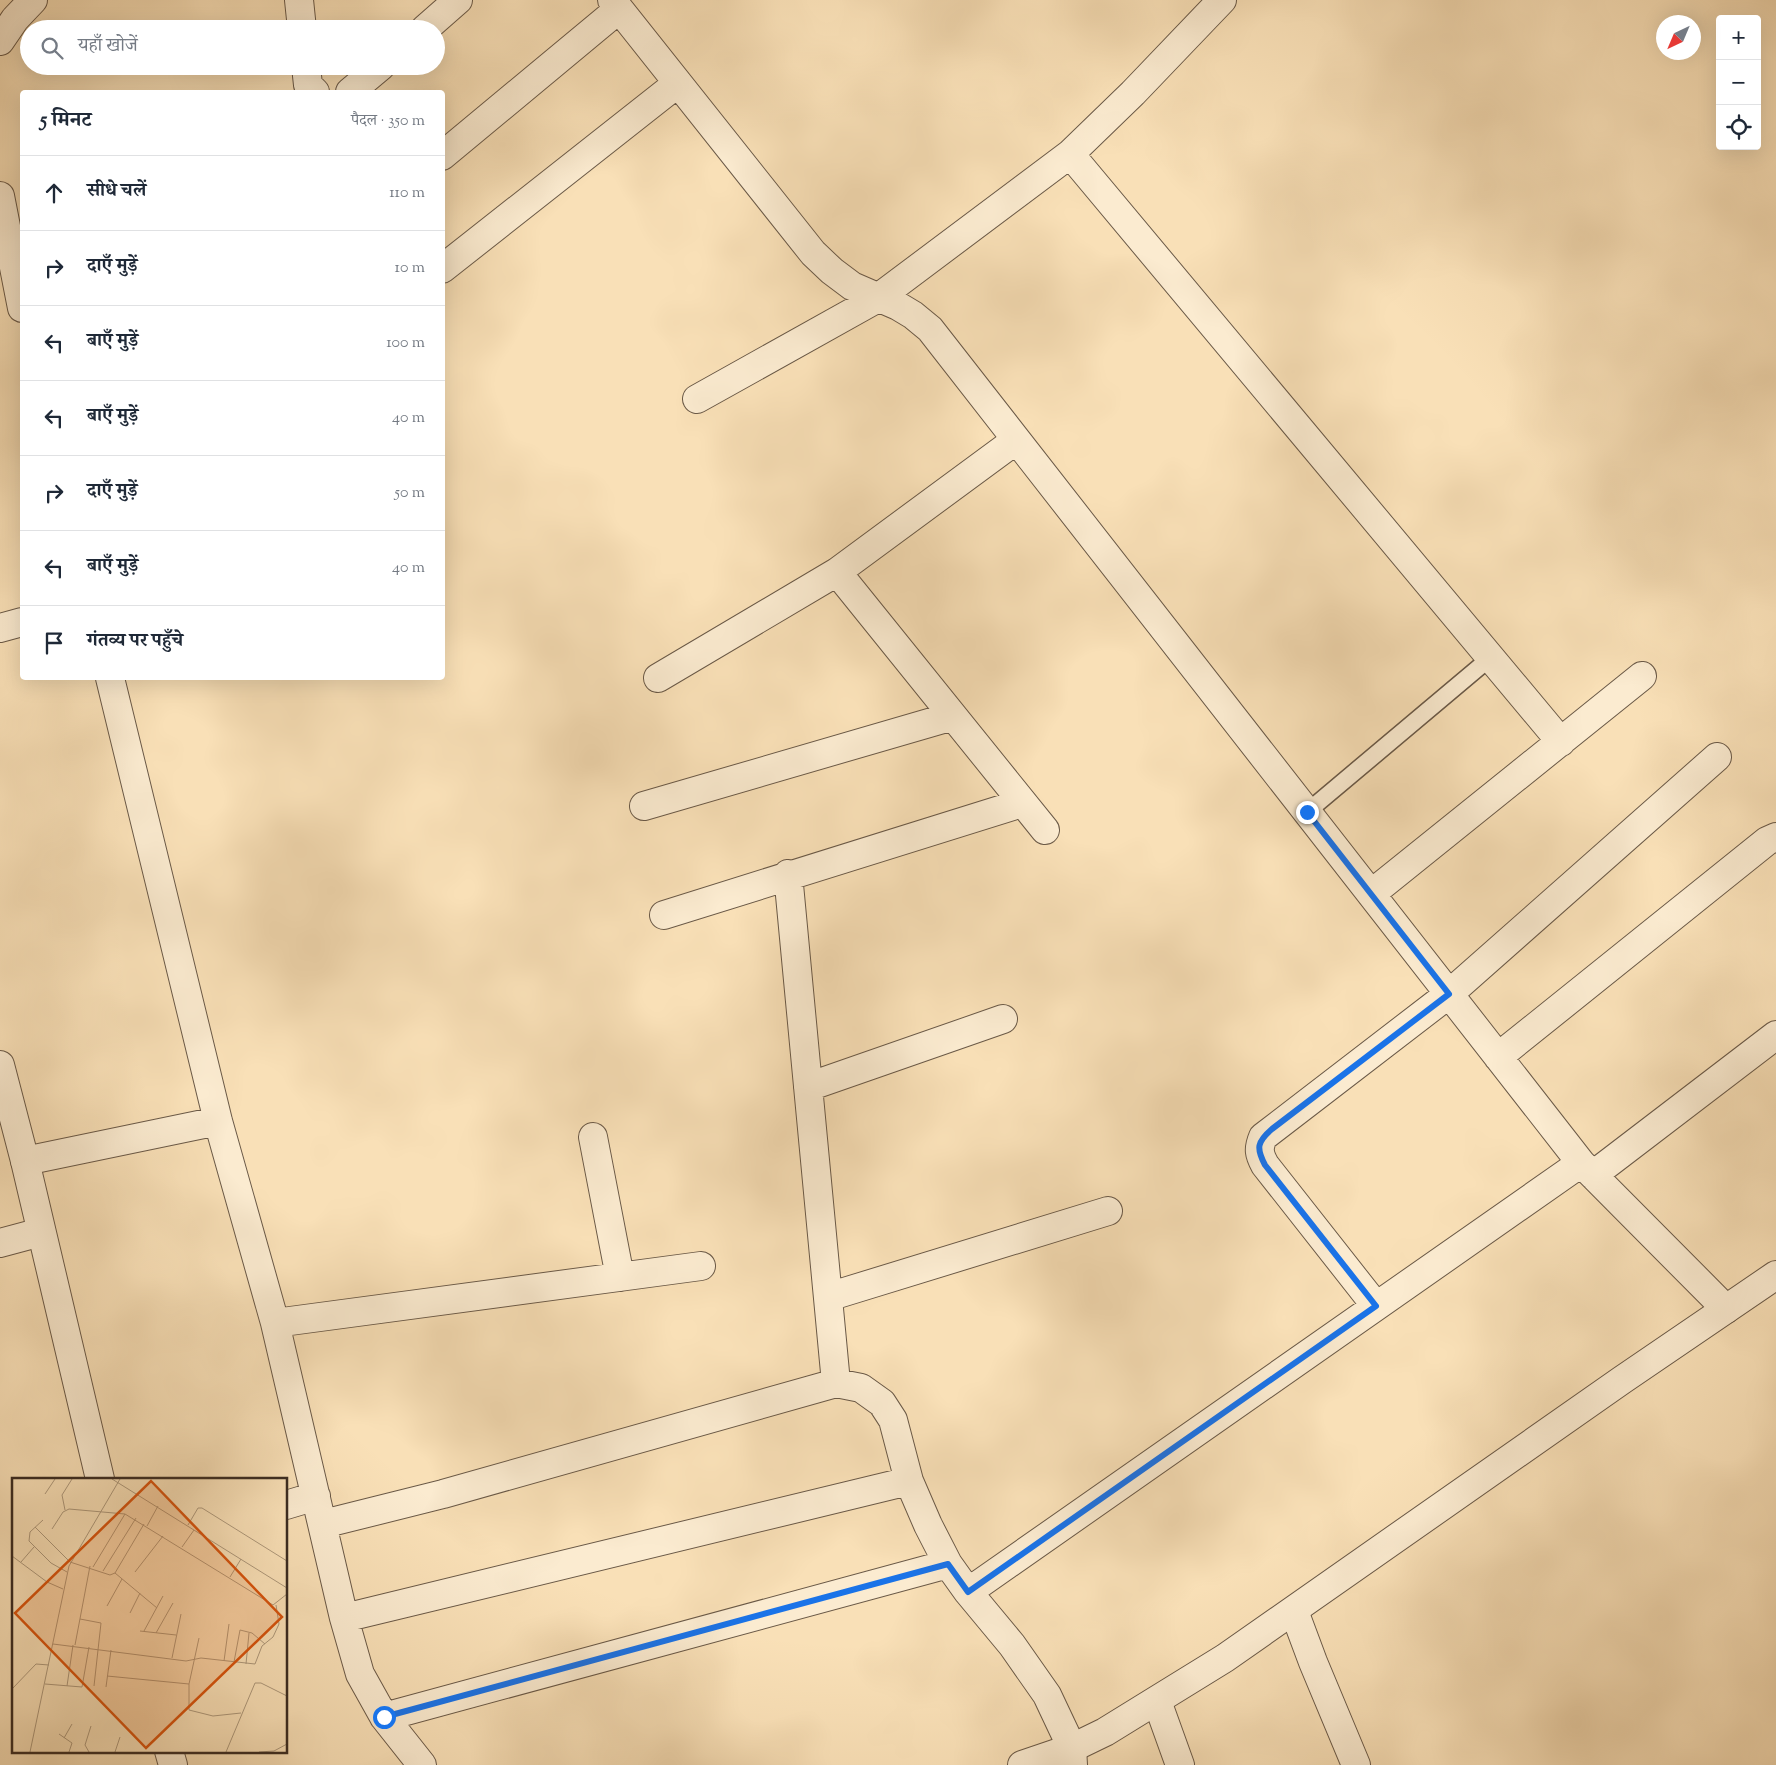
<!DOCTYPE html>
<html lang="hi">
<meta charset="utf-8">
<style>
body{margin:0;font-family:"Sorts Mill Goudy","Noto Serif Devanagari",serif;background:#f6f6f7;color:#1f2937}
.controls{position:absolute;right:15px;top:15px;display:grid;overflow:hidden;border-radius:5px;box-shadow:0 5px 20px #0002}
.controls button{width:45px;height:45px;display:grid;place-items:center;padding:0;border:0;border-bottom:1px solid #e0e1e3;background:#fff;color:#1f2937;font:25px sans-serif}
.compass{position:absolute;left:1656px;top:15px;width:45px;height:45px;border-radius:50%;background:#fff;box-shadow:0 5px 20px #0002;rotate:224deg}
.stop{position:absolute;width:15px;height:15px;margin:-11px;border:4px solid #1a73e8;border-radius:50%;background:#fff}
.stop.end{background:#1a73e8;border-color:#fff;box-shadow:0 1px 5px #0008}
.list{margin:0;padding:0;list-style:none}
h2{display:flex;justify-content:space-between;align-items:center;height:65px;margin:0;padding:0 20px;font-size:21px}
h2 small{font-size:16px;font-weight:400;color:#747a83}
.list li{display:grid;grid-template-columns:32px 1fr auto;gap:15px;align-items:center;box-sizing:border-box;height:75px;padding:0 20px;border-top:1px solid #e0e1e3}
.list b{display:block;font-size:19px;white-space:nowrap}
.list em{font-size:16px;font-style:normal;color:#747a83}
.icon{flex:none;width:28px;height:28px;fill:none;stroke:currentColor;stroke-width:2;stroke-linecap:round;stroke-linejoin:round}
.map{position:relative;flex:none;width:1776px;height:1765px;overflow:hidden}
.search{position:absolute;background:#fff;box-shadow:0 5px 20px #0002;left:20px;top:20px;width:425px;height:55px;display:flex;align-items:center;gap:12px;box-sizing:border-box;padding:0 18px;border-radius:28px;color:#747a83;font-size:19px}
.panel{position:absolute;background:#fff;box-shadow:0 5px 20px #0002;left:20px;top:90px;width:425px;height:590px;border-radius:5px}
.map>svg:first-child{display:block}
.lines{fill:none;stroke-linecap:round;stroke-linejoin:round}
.service-casing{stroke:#6a5947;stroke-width:19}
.minor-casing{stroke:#6a5947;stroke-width:30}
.tertiary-casing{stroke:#6a5947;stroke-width:30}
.service{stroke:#fbebd0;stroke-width:16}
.minor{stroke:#fbebd0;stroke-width:28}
.tertiary{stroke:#fbebd0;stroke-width:28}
.route{stroke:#1a73e8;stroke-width:6}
.inset-road{fill:none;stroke:#ad987b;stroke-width:1}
.view{fill:#d7540e;fill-opacity:0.15;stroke:#d7540e;stroke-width:2.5}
.inset-edge{fill:none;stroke:#3b2c22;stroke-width:2.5}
</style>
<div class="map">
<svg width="1776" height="1765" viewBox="0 0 1776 1765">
<rect width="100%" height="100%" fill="#f9e0b7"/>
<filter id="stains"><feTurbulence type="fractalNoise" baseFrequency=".004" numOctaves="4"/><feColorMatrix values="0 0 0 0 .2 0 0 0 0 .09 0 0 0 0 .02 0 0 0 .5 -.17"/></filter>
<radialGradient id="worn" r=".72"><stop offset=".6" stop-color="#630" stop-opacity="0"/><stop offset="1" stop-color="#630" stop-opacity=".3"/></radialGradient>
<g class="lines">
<g class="service-casing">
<path id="service" d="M1307,812L1490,658"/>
</g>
<g class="minor-casing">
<path id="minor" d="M299,0L302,29
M612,0L813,253L832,271L852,286L898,306L913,315L930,329L1581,1163L1726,1309
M425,29L458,0
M0,41L15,19L33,0
M306,66L308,85L315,92
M350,92L381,66
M1070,154L1561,742
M442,156L619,9
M0,196L22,308
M442,269L678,83
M697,399L878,298L1070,154L1133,93L1222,0
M837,572L1045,830
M0,628L22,622
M110,678L218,1121L275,1323L344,1618L360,1674L384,1717L422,1765
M658,678L837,572L1016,440
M644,806L953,716
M788,874L836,1383
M1371,894L1642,676
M664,915L1022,803
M1498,1057L1767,841L1776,837
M808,1087L1003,1019
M593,1137L620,1277
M25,1161L218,1121
M1593,1175L1776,1035
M0,1243L41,1232
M828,1297L1108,1211
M1376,1306L1265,1165C1259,1154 1258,1149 1263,1137L1449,994L1717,757
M275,1323L701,1266
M286,1505L316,1496
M323,1524L443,1494L836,1383L861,1388L882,1403L893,1420L909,1481L928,1525L948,1564L968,1592L1012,1645L1047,1695L1072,1748L1073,1765
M968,1592L1581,1163
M1294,1611L1313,1662L1356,1765
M344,1618L909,1481
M1157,1701L1180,1765
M384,1717L948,1564"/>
</g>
<g class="tertiary-casing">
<path id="tertiary" d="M0,1065L25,1161L100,1479
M169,1751L173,1765
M1022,1765L1072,1748L1105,1732L1225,1658L1622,1380L1776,1275"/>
</g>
<use href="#service" class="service"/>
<use href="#minor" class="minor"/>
<use href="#tertiary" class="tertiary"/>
</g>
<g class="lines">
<path class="route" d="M384,1717L948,1564L968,1592L1376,1306L1265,1165C1256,1148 1257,1142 1272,1129L1449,994L1307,812"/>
</g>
<g transform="translate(12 1478)">
<rect width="275" height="275" fill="#f9e0b7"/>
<path class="inset-road" d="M100,1L275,110M33,16L43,1M53,32L50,17L60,1M31,42L18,54L17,63L39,85L55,94M176,47L186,30H190L275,83M135,48L146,28M23,49L58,84L98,97L103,95L132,46M40,51L51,34L57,31L113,36L261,127L275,116M170,69L182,52M0,78L35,104L51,111M9,84L22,69M81,89L113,36M91,93L124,40M123,94L151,58M103,95L145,130M218,99L229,81M95,128L110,101M118,135L128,115M68,141L89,145L82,208M128,153L164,157M132,153L151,118M144,155L161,125M187,160L177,206V232L201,238L229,235M41,166L174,183L189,180L243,186L250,168L261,159L267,146L264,127M63,167L78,88M160,180L169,136M212,183L217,146M222,184L228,152L240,155L253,166M234,186L237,155M95,198L177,206M33,206L70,209L77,169M55,208L61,167M94,209L99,172M0,211L24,186L37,187M47,256L60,265L57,274M52,260L60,246M18,274L57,88L108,1M77,274L73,267L79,248M103,274L108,259M214,274L243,205H249L275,218M247,274L262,273L275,266"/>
<path class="view" d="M139,3L270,139L134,270L3,135Z"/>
<rect width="275" height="275" class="inset-edge"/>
</g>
<rect width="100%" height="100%" filter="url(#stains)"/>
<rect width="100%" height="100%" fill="url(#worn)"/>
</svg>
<div class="controls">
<button>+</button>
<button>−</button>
<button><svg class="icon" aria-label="locate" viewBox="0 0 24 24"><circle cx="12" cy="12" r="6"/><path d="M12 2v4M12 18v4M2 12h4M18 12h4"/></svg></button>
</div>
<svg class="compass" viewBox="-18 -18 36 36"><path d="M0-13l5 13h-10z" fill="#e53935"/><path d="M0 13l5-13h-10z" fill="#747a83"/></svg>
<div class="stop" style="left:384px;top:1717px"></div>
<div class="stop end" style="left:1307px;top:812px"></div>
<div class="search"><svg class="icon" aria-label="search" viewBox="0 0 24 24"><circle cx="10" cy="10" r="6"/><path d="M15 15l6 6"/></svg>यहाँ खोजें</div>
<section class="panel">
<h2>5 मिनट<small>पैदल · 350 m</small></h2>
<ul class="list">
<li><svg class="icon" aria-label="ahead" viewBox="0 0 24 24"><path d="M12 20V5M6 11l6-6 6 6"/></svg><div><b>सीधे चलें</b></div><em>110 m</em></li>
<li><svg class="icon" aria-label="right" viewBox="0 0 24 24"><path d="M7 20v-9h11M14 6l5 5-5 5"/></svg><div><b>दाएँ मुड़ें</b></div><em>10 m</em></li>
<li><svg class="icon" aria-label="left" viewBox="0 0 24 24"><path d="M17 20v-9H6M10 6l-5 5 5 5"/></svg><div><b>बाएँ मुड़ें</b></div><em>100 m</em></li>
<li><svg class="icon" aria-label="left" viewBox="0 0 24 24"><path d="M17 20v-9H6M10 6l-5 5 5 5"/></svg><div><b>बाएँ मुड़ें</b></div><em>40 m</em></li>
<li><svg class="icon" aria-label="right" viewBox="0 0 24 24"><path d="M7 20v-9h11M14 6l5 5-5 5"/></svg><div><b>दाएँ मुड़ें</b></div><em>50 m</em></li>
<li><svg class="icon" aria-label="left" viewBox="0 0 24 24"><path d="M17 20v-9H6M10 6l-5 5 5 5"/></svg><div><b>बाएँ मुड़ें</b></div><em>40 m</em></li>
<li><svg class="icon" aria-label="arrive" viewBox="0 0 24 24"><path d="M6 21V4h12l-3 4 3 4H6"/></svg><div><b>गंतव्य पर पहुँचे</b></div></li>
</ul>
</section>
</div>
